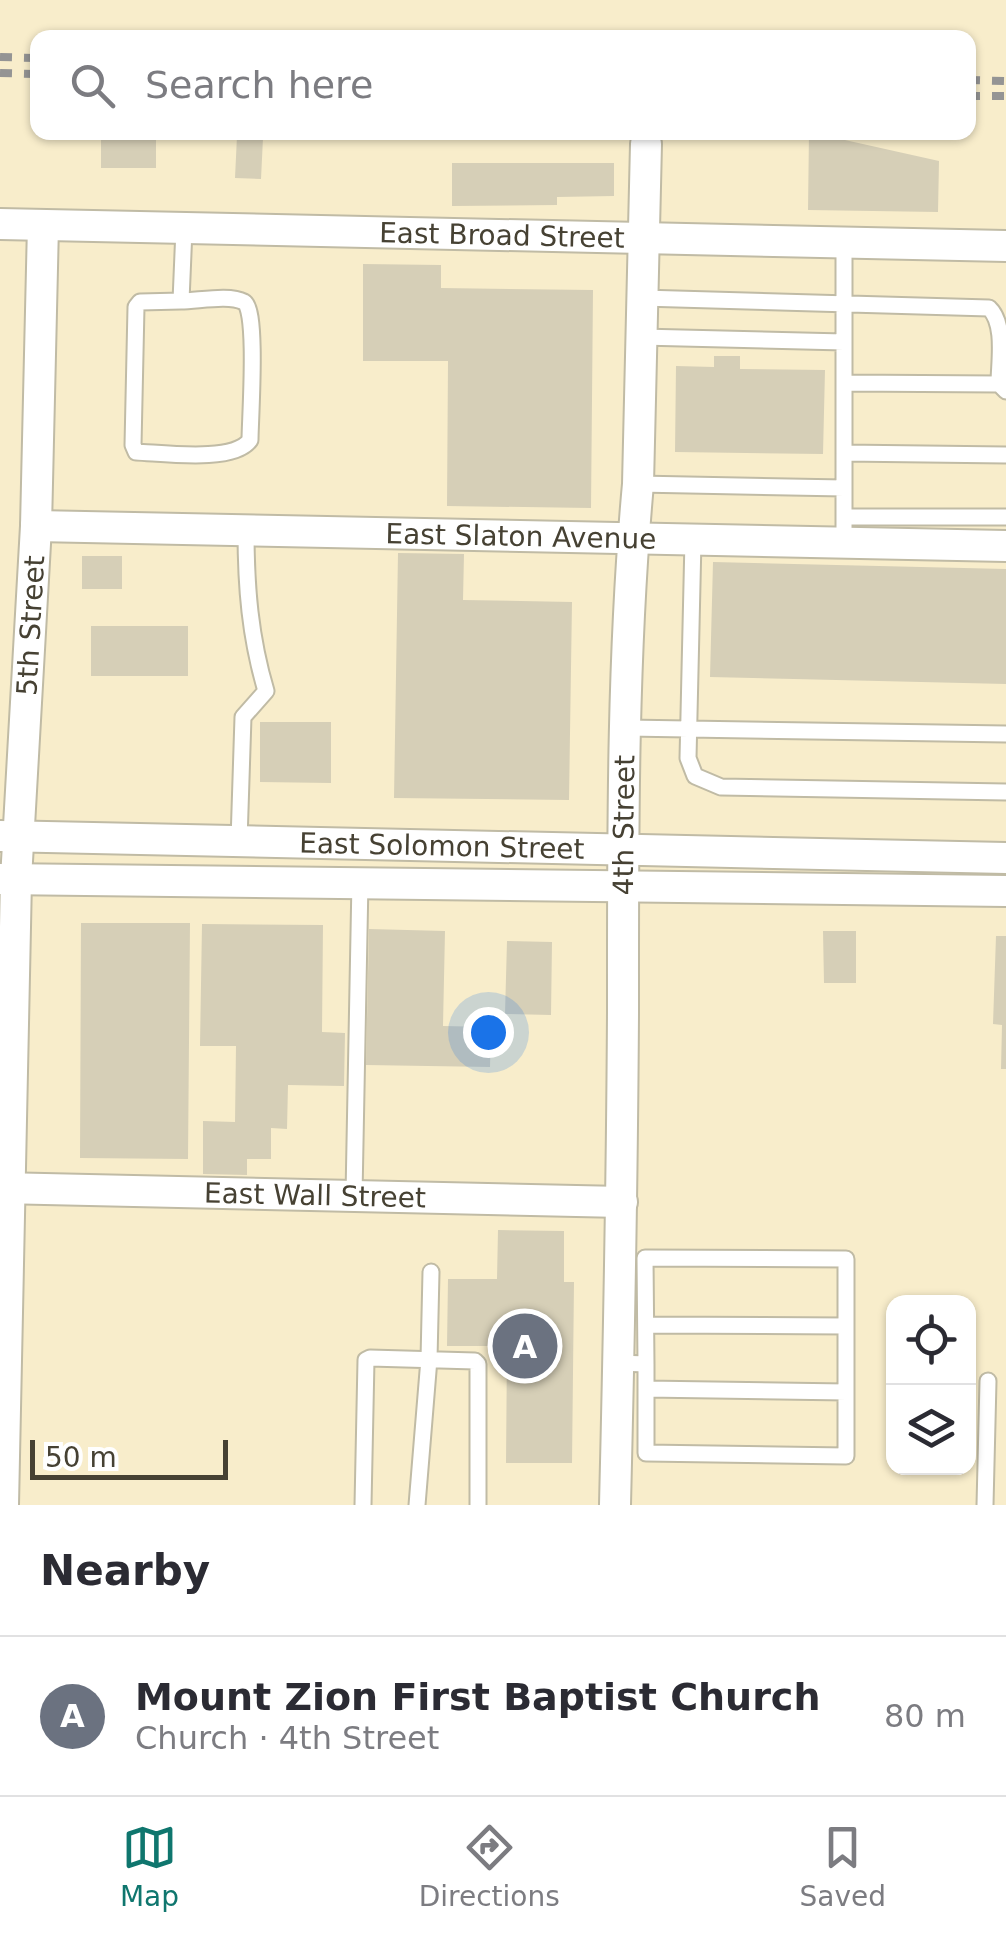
<!DOCTYPE html>
<meta charset="utf-8">
<style>
body{margin:0;font-family:"DejaVu Sans",sans-serif;background:#f2f2f3;color:#2b2b33}
.controls{position:absolute;right:30px;bottom:30px;display:grid;overflow:hidden;border-radius:20px;box-shadow:0 2px 8px #0004}
.controls button{width:90px;height:90px;display:grid;place-items:center;padding:0;border:0;border-bottom:2px solid #e1e1e2;background:#fff;color:#2b2b33;font:50px sans-serif}
.scale{position:absolute;left:30px;bottom:25px;width:198px;box-sizing:border-box;padding-left:10px;border:5px solid #464133;border-top:0;font-size:28px;line-height:35px;white-space:nowrap;color:#464133;-webkit-text-stroke:8px #fff;paint-order:stroke}
.you{position:absolute;left:488px;top:1032px;width:35px;height:35px;margin:-25px;border:8px solid #fff;border-radius:50%;background:#1a73e8;box-shadow:0 0 0 15px #1a73e833}
.badge{display:grid;place-items:center;width:65px;height:65px;border-radius:50%;background:#0f766e;color:#fff;font-size:32px;font-weight:700}
.pin{position:absolute;translate:-50% -50%;border:5px solid #fff;box-shadow:0 2px 10px #0006}
.list{margin:0;padding:0;list-style:none}
h2{display:flex;justify-content:space-between;align-items:center;height:130px;margin:0;padding:0 40px;font-size:42px}
h2 small{font-size:32px;font-weight:400;color:#7c7c81}
.list li{display:grid;grid-template-columns:65px 1fr auto;gap:30px;align-items:center;box-sizing:border-box;height:160px;padding:0 40px;border-top:2px solid #e1e1e2}
.list b{display:block;font-size:38px;white-space:nowrap}
.list p{margin:0;font-size:32px;white-space:nowrap;color:#7c7c81}
.list em{font-size:32px;font-style:normal;color:#7c7c81}
.icon{flex:none;width:55px;height:55px;fill:none;stroke:currentColor;stroke-width:2;stroke-linecap:round;stroke-linejoin:round}
.map{position:relative;flex:none;width:1006px;height:1505px;overflow:hidden}
.search{position:absolute;background:#fff;box-shadow:0 2px 8px #0004;left:30px;right:30px;top:30px;height:110px;display:flex;align-items:center;gap:25px;box-sizing:border-box;padding:0 35px;border-radius:20px;color:#7c7c81;font-size:38px}
.sheet{height:290px;background:#fff}
nav{display:flex;justify-content:space-around;align-items:center;box-sizing:border-box;height:140px;border-top:2px solid #e1e1e2;background:#fff;font-size:28px;color:#7c7c81}
nav a{display:grid;justify-items:center;gap:5px}
nav .on{color:#0f766e}
.map>svg:first-child{display:block}
.commercial{fill:#f8edcb;fill-rule:evenodd}
.building{fill:#d6cfb7}
.lines{fill:none;stroke-linecap:round;stroke-linejoin:round}
.service-casing{stroke:#c0bba5;stroke-width:19}
.minor-casing{stroke:#c0bba5;stroke-width:34}
.service{stroke:#fff;stroke-width:15}
.minor{stroke:#fff;stroke-width:30}
.rail{stroke:#949494;stroke-width:8;stroke-dasharray:12 12;stroke-linecap:butt}
.labels{text-anchor:middle;dominant-baseline:central;stroke-width:8;stroke-linejoin:round;paint-order:stroke}
.street-label{font-size:28px;fill:#464133;stroke:#fff}
</style>
<div class="map">
<svg width="1006" height="1505" viewBox="0 0 1006 1505">
<rect width="100%" height="100%" fill="#f3f1e3"/>
<path class="commercial" d="M0,0H1006V1505H0ZM38,38H968V132H38ZM894,1302H968V1468H894Z"/>
<path class="building" d="M101,132H156V168H101Z
M809,132L939,161L938,212L808,210Z
M237,136L263,138L261,179L235,178Z
M452,163H614V196L557,197V205L452,206Z
M363,264L441,265V288L593,290L591,508L447,506L448,361H363Z
M714,356H740V369L825,370L823,454L675,452L676,366L714,367Z
M398,553L464,554L463,600L572,602L569,800L394,798Z
M82,556H122V589H82Z
M713,562L1006,569V684L710,677Z
M91,626H188V676H91Z
M260,722H331V783L260,782Z
M81,923H190L188,1159L80,1158Z
M202,924L323,925L322,1032L345,1033L344,1086L288,1085L287,1129L271,1128V1159H247V1175L203,1174V1121L235,1122L236,1046H200Z
M369,929L445,931L443,1026L491,1027L490,1067L366,1065Z
M823,931H856V983H824Z
M996,936H1006V1069H1001L1002,1025L993,1024Z
M507,941L552,942L551,1015L505,1014Z
M498,1230L564,1231V1282H574L572,1463H506L507,1346H447L448,1279H497Z"/>
<g class="lines">
<g class="service-casing">
<path id="service" d="M844,244V543
M642,298L989,308C1006,324 999,362 999,384L1006,391
M181,301C198,301 229,294 244,302C258,309 250,420 250,440C234,463 163,453 136,452L133,445L136,307L140,302L181,301L184,229
M641,337L844,342
M844,383L999,384
M844,453L1006,455
M638,484L844,488
M844,517H1006
M693,540L688,758L695,776L721,787L1006,792
M627,728L1006,734
M239,841L243,717L266,691C250,637 246,587 246,531
M354,1195L360,881
M646,1325L846,1326
M618,1363L646,1364V1453L846,1456V1259L645,1258L646,1364
M646,1389L846,1392
M363,1505L366,1360L370,1358L475,1361L478,1364V1505
M417,1505L429,1359L431,1272
M985,1505L988,1381"/>
</g>
<g class="minor-casing">
<g id="minor">
<path id="s1" d="M0,224L1006,246"/>
<path id="s2" d="M36,526L1006,546"/>
<path id="s3" d="M0,836L1006,858"/>
<path d="M0,879L1006,891"/>
<path id="s4" d="M0,1188L622,1202"/>
<path id="s5" d="M3,1505L16,879L36,526L43,225"/>
<path id="s6" d="M615,1505C619,1341 622,1177 623,1013C623,838 622,659 638,484L646,144"/>
</g>
</g>
<use href="#service" class="service"/>
<use href="#minor" class="minor"/>
<path class="rail" d="M0,57L38,58
M0,73L38,74
M968,80L1006,81
M968,96H1006"/>
</g>
<g class="labels">
<g class="street-label">
<text stroke="none"><textPath href="#s1" startOffset="502">East Broad Street</textPath></text>
<text stroke="none"><textPath href="#s2" startOffset="485">East Slaton Avenue</textPath></text>
<text stroke="none"><textPath href="#s5" startOffset="880">5th Street</textPath></text>
<text stroke="none"><textPath href="#s6" startOffset="680">4th Street</textPath></text>
<text stroke="none"><textPath href="#s3" startOffset="442">East Solomon Street</textPath></text>
<text stroke="none"><textPath href="#s4" startOffset="315">East Wall Street</textPath></text>
</g>
</g>
</svg>
<div class="controls">
<button><svg class="icon" aria-label="locate" viewBox="0 0 24 24"><circle cx="12" cy="12" r="6"/><path d="M12 2v4M12 18v4M2 12h4M18 12h4"/></svg></button>
<button><svg class="icon" aria-label="layers" viewBox="0 0 24 24"><path d="M12 4l9 5-9 5-9-5zM3 14l9 5 9-5"/></svg></button>
</div>
<div class="scale">50 m</div>
<div class="you"></div>
<div class="pin badge" style="left:525px;top:1346px;background:#6b7280">A</div>
<div class="search"><svg class="icon" aria-label="search" viewBox="0 0 24 24"><circle cx="10" cy="10" r="6"/><path d="M15 15l6 6"/></svg>Search here</div>
</div>
<section class="sheet">
<h2>Nearby<small></small></h2>
<ul class="list">
<li><span class="badge" style="background:#6b7280">A</span><div><b>Mount Zion First Baptist Church</b><p>Church · 4th Street</p></div><em>80 m</em></li>
</ul>
</section>
<nav>
<a class="on"><svg class="icon" aria-label="map" viewBox="0 0 24 24"><path d="M3 6l6-2 6 2 6-2v14l-6 2-6-2-6 2zM9 4v14M15 6v14"/></svg>Map</a>
<a><svg class="icon" aria-label="directions" viewBox="0 0 24 24"><path d="M12 3l9 9-9 9-9-9zM9 14v-3h6M13 9l2 2-2 2"/></svg>Directions</a>
<a><svg class="icon" aria-label="saved" viewBox="0 0 24 24"><path d="M7 4h10v16l-5-4-5 4z"/></svg>Saved</a>
</nav>
